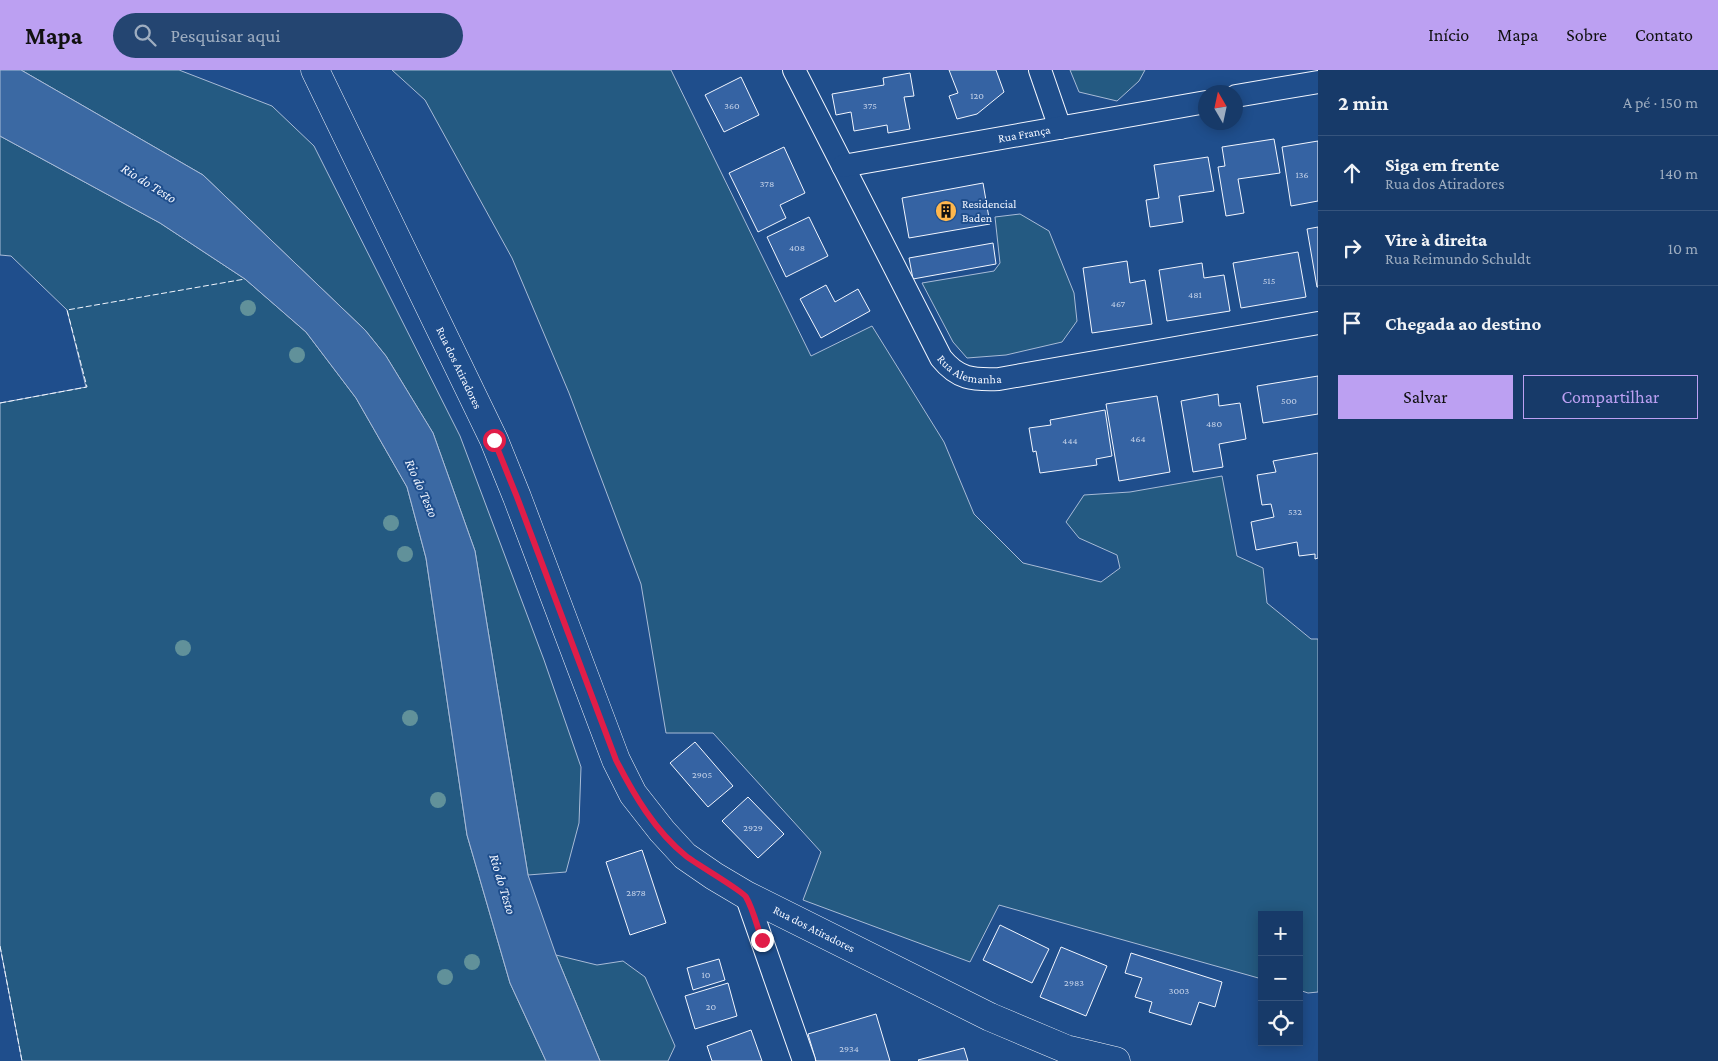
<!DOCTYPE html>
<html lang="pt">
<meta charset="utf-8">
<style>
body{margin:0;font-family:"Crimson Pro",serif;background:#244571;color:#f1f3f6}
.controls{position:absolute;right:15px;bottom:15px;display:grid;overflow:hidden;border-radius:0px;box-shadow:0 2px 12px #0003}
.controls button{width:45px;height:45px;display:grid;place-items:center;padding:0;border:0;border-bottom:1px solid #36547d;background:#173a69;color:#f1f3f6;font:25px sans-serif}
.compass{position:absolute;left:1198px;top:15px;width:45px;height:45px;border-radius:50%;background:#173a69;box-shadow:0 2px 12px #0003;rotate:351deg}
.stop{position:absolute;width:15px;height:15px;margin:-11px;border:4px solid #e11d48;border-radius:50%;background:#fff}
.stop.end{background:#e11d48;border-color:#fff;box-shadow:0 1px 5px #0008}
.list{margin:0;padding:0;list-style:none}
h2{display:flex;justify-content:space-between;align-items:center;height:65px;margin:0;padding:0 20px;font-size:21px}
h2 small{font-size:16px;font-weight:400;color:#9eadc0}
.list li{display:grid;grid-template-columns:32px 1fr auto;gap:15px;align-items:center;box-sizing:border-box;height:75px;padding:0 20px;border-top:1px solid #36547d}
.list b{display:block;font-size:19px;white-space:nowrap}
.list p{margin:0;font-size:16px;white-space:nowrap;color:#9eadc0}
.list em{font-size:16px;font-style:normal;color:#9eadc0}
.actions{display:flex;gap:10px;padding:15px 20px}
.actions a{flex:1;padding:11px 0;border:1px solid #bca0f2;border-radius:0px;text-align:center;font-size:18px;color:#bca0f2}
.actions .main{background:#bca0f2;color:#111}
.icon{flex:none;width:28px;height:28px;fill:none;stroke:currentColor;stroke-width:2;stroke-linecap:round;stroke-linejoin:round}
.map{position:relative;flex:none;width:1318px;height:991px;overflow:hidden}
header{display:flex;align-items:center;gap:30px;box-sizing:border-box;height:70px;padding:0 25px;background:#bca0f2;color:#111}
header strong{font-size:24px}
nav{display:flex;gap:28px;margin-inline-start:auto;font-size:18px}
.search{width:350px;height:45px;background:#244571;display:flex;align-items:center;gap:12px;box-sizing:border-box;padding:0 18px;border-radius:28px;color:#9eadc0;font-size:19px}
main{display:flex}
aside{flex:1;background:#173a69}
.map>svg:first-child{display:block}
.green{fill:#245a82;stroke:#a8bbd7}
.water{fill:#3b69a3;stroke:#a8bbd7}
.building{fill:#3563a3;stroke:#f2f6ff}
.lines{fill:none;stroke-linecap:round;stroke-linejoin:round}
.street-casing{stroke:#f2f6ff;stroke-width:24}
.secondary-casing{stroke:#f2f6ff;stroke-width:29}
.street{stroke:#1f4e8c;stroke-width:22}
.secondary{stroke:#1f4e8c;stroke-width:28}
.fence{stroke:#f2f6ff;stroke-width:1;stroke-dasharray:6 2.5;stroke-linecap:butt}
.tree{fill:#61919a}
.route{stroke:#e11d48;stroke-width:6}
.labels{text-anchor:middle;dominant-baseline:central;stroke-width:4;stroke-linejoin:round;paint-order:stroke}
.number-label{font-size:10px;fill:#c3d1e8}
.street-label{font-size:12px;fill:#f2f6ff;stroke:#1f4e8c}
.poi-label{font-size:12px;fill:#f2f6ff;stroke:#1f4e8c;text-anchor:start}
.water-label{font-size:14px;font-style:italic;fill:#f2f6ff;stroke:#1f4e8c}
</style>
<header>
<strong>Mapa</strong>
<div class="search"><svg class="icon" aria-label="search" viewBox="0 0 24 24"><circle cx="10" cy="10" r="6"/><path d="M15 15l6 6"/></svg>Pesquisar aqui</div>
<nav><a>Início</a><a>Mapa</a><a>Sobre</a><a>Contato</a></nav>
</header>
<main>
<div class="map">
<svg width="1318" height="991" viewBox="0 0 1318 991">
<rect width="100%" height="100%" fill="#1f4e8c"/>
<path class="green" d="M21,0H179L272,36L314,76L460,366L544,590L581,697L579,753L566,802L528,805L475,481L433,363L386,286L365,260L203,105Z
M392,0H671L811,286L872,256L944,372L974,444L1023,493L1101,512L1120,498L1117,485L1079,468L1066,452L1084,425L1130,422L1222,406L1237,486L1263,498L1267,533L1311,569H1318V922L1308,923L1299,920V845H1262V909L999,835L970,892L803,830L821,782L713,663H666L641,514L569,323L512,188L425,30Z
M1070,0H1145L1139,11L1117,31L1079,22Z
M0,66L160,153L245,209L306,262L356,328L407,417L426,488L467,765L510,913L546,991H22L0,876V333L86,317L67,240L11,186L0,185Z
M1020,144L1049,161L1074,223L1077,251L1062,272L1006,285L967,288L953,272L922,213L994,201L1000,193L995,147Z
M556,885L597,895L623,891L645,907L675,976L668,991H600Z"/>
<path class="water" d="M0,0H21L203,105L365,260L386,286L433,363L475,481L528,805L556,885L600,991H546L510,913L467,765L426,488L407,417L356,328L306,262L245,209L160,153L0,66Z"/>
<path class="building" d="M949,0H996L1004,22L977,44L957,49L949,26L958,23Z
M910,3L914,26L904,27L910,59L888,63L887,55L854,61L851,42L836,45L832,24L884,15L883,8Z
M741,7L759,45L724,62L705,25Z
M1274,69L1280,103L1238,109L1244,143L1226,146L1218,97L1225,96L1222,77Z
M1318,71V131L1291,136L1282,77Z
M784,77L805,123L780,135L786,148L758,162L729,103Z
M1208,87L1214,121L1179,126L1183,152L1150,157L1146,130L1159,128L1154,95Z
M983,113L990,154L909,168L902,128Z
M809,147L828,186L786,207L767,167Z
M1318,157V217H1317L1307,159Z
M993,173L996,194L913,209L909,188Z
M1298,182L1306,227L1241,238L1233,193Z
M1127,191L1130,213L1145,210L1152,254L1092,263L1083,198Z
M1202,193L1204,208L1224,205L1230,241L1167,251L1159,200Z
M826,215L835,232L858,219L870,241L821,268L800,229Z
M1318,306V344L1263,353L1257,316Z
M1218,324L1219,336L1240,333L1246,369L1219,374L1223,397L1193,402L1181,331Z
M1157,326L1170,402L1119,411L1106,334Z
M1105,340L1112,386L1096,389L1097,395L1040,403L1036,381L1033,382L1029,358L1051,355L1050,350Z
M1318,383V488L1315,489V484L1299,486L1297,472L1256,480L1251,452L1274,447L1271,434L1262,435L1257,405L1276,402L1273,391Z
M695,672L733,716L708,737L670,693Z
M748,727L784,764L758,788L722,751Z
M642,780L666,853L630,865L606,792Z
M1000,855L1049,879L1032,913L983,890Z
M1061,877L1107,896L1086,946L1040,927Z
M1131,883L1222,912L1215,937L1199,932L1191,955L1149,942L1152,932L1135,927L1142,908L1125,903Z
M719,889L725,910L693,920L687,898Z
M728,913L737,946L695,959L685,926Z
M876,944L890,991H816L808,964Z
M751,960L762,991H712L707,976Z
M964,978L968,991H919L918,990Z"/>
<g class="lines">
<g class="street-casing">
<g id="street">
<path id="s1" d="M794,0L941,288C958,309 972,310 999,309L1318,253"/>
<path d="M1040,0L1060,58"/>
<path d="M1236,26L1318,12"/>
<path id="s2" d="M843,96L1206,32"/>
<path d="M746,825L804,991"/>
</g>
</g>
<g class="secondary-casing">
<g id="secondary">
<path id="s3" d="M315,0L494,370L517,427L616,690L633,724L662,761L685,786L714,806L746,825L990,947L1066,979L1116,991"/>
</g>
</g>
<use href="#street" class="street"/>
<use href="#secondary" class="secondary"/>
<path class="fence" d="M0,333L87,317L67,240L245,209
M0,876L22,991"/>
</g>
<g class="tree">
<circle cx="248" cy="238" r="8"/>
<circle cx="297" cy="285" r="8"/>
<circle cx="391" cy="453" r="8"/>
<circle cx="405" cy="484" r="8"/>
<circle cx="183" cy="578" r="8"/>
<circle cx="410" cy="648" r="8"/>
<circle cx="438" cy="730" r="8"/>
<circle cx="472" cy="892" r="8"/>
<circle cx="445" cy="907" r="8"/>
</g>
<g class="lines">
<path class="route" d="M494,370L517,427L616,690C634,725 655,761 686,786C696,794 743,821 746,827C753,839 757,856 762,870"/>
</g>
<defs>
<g id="building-disc" transform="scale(1.125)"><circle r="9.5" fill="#ffb74d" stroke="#1f4e8c"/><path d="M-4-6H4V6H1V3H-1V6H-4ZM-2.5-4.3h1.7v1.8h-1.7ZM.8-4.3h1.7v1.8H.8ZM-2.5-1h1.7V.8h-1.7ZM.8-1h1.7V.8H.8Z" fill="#111"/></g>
</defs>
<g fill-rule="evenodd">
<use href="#building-disc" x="946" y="141"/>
</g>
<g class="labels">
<g class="number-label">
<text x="977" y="25">120</text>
<text x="732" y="35">360</text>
<text x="870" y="35">375</text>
<text x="1302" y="104">136</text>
<text x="767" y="113">378</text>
<text x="797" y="177">408</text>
<text x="1269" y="210">515</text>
<text x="1195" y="224">481</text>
<text x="1118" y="233">467</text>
<text x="1289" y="330">500</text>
<text x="1214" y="353">480</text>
<text x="1138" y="368">464</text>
<text x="1070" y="370">444</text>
<text x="1295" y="441">532</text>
<text x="702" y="704">2905</text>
<text x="753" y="757">2929</text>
<text x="636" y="822">2878</text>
<text x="706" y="904">10</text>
<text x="1074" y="912">2983</text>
<text x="1179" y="920">3003</text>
<text x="711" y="936">20</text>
<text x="849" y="978">2934</text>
</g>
<g class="street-label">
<text stroke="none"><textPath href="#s2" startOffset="184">Rua França</textPath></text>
<text stroke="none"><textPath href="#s1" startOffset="356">Rua Alemanha</textPath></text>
<text stroke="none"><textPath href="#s3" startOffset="331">Rua dos Atiradores</textPath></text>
<text stroke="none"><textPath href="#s3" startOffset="1021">Rua dos Atiradores</textPath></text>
</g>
<g class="poi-label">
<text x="962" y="134">Residencial<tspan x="962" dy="14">Baden</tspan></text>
</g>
<g class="water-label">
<text transform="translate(149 113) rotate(32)">Rio do Testo</text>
<text transform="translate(422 418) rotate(66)">Rio do Testo</text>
<text transform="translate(503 814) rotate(73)">Rio do Testo</text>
</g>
</g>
</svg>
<div class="controls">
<button>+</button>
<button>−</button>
<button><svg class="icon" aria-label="locate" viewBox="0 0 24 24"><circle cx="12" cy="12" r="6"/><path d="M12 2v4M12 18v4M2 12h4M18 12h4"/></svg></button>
</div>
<svg class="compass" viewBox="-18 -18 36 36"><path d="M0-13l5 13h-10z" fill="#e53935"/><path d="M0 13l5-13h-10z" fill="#9eadc0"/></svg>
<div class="stop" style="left:494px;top:370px"></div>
<div class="stop end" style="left:762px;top:870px"></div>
</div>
<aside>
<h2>2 min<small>A pé · 150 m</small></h2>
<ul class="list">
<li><svg class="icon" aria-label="ahead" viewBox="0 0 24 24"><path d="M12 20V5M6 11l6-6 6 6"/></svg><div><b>Siga em frente</b><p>Rua dos Atiradores</p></div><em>140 m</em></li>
<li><svg class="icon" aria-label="right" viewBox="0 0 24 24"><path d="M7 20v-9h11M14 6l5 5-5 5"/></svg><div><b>Vire à direita</b><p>Rua Reimundo Schuldt</p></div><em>10 m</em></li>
<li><svg class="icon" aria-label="arrive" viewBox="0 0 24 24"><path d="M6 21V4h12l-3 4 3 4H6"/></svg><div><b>Chegada ao destino</b></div></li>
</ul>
<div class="actions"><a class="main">Salvar</a><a>Compartilhar</a></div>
</aside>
</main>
